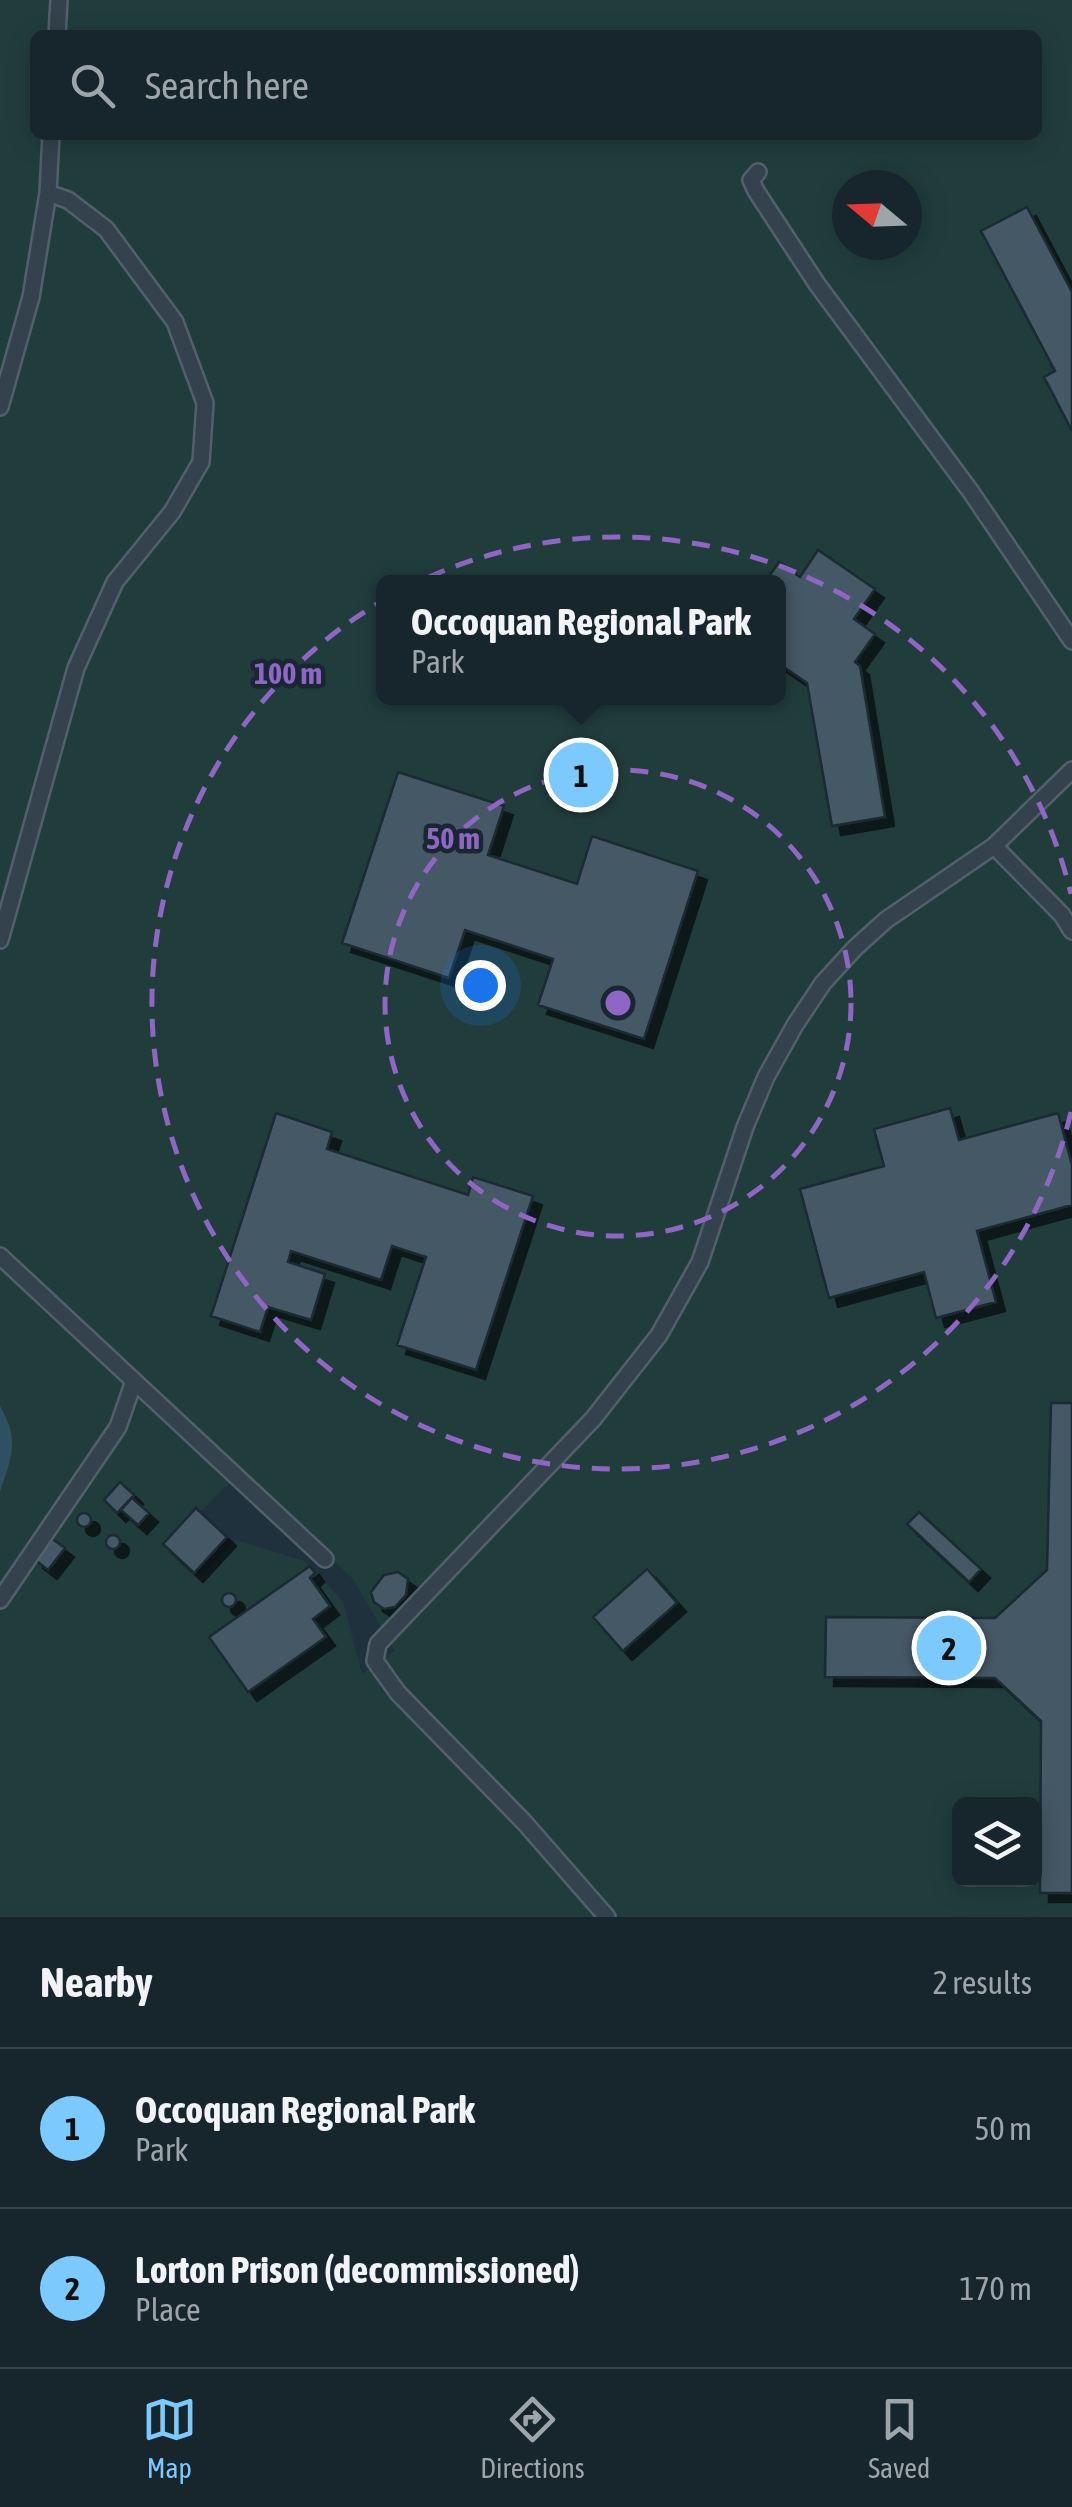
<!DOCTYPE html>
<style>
body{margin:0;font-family:"Asap Condensed",sans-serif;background:#202d35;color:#f1f3f6}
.controls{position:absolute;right:30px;bottom:30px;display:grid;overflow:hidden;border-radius:15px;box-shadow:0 5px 25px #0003}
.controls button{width:90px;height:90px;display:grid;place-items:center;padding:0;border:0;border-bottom:2px solid #364249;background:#17252d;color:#f1f3f6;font:50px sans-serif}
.compass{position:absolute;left:832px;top:170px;width:90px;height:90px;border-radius:50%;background:#17252d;box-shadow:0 5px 25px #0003;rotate:289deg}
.you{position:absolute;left:480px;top:985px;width:35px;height:35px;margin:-25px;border:8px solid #fff;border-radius:50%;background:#1a73e8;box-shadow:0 0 0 15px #1a73e833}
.badge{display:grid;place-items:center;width:65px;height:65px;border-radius:50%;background:#7cc9ff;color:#111;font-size:32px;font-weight:700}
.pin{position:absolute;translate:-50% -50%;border:5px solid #fff;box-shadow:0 2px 10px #0006}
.popup{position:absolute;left:376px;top:575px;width:410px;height:130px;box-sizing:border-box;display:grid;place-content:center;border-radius:15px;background:#17252d;filter:drop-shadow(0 2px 8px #0005);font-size:32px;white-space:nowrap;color:#9ea5aa}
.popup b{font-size:38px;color:#f1f3f6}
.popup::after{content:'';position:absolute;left:50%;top:100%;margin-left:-20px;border:20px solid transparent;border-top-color:#17252d}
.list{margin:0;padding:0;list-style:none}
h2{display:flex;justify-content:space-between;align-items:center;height:130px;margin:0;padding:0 40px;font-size:42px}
h2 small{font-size:32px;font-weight:400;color:#9ea5aa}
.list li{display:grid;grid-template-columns:65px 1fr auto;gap:30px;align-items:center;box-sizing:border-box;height:160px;padding:0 40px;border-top:2px solid #364249}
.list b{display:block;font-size:38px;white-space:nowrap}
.list p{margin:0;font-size:32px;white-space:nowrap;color:#9ea5aa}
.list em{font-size:32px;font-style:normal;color:#9ea5aa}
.icon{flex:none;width:55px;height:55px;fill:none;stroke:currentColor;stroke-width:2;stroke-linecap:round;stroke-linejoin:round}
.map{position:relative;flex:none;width:1072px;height:1917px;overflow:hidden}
.search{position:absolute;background:#17252d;box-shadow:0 5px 25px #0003;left:30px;right:30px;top:30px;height:110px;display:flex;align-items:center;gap:25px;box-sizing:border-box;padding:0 35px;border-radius:15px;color:#9ea5aa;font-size:38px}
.sheet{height:450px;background:#17252d}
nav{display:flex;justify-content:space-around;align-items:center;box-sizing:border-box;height:140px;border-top:2px solid #364249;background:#17252d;font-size:28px;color:#9ea5aa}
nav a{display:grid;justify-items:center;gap:5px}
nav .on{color:#7cc9ff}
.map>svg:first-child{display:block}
.green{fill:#213d3b;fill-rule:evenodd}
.water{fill:#2f4f63}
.building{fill:#445966;stroke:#1a2933;stroke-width:2.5;filter:url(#shadow)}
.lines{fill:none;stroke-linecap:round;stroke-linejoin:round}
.lane-casing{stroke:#51606a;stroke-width:20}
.lane{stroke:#33424c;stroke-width:15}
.ring{fill:none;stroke:#8f66c3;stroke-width:5;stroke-dasharray:18 12}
.centre{fill:#8f66c3;stroke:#182731;stroke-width:5}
.ring-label{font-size:30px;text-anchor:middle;font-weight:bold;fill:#8f66c3;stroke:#182731;stroke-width:9;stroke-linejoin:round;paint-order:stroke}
</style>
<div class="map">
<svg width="1072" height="1917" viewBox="0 0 1072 1917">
<defs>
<filter id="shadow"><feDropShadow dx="9" dy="9" stdDeviation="0" flood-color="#0009"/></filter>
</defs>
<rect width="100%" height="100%" fill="#1f313c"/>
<path class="green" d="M0,0H1072V1917H0ZM35,35H1037V135H35ZM847,185H907V245H847ZM384,582H778V698H384ZM241,1471L353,1579L395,1651L362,1674L343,1601L304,1561L236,1540L201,1576L170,1543ZM960,1804H1034V1880H960Z"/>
<path class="water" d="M0,1406C20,1441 12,1455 0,1492Z"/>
<path class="building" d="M1027,207L1072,292V431L1044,377L1055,371L981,231Z
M818,550L875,589L854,619L875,634L855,662L860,666L885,817L832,826L807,683L778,663V582H765L779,562L800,577Z
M398,772L504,806L488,855L577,884L592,836L698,871L644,1039L538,1005L553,959L465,930L449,978L342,943Z
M950,1108L959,1140L1058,1113L1072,1165V1205L977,1231L996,1302L936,1318L924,1272L829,1298L800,1189L884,1166L874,1129Z
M276,1113L332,1132L327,1149L468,1195L473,1177L533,1196L476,1370L397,1345L426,1257L392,1246L381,1280L291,1251L288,1262L325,1274L311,1320L268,1307L260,1332L211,1316Z
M1051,1403H1072V1893H1040L1041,1721L995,1678L825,1677L826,1617L995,1618L1047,1570Z
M120,1482L134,1495L117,1513L104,1500Z
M132,1498L149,1513L138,1525L121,1510Z
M196,1508L227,1537L194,1573L163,1544Z
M919,1512L981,1569L969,1582L907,1524Z
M77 1520a7 7 0 1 1 14 0a7 7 0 1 1-14 0Z
M106 1542a7 7 0 1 1 14 0a7 7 0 1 1-14 0Z
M51,1538L65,1548L48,1570L34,1559Z
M310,1566L315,1573L310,1578L330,1606L313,1619L326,1637L248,1692L209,1637Z
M647,1569L677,1603L623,1651L593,1617Z
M398,1572L408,1579L406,1595L395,1607L384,1609L374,1602L371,1592L384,1575Z
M222 1600a7 7 0 1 1 14 0a7 7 0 1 1-14 0Z"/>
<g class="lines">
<g class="lane-casing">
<path id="lane" d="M57,35L59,0
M758,172L751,180L756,191L817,284L971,492L1072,641
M0,407L31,297L48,193L51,135
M994,846L1062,915L1072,931
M0,940L76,668L115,582L172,512L201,462L205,403L175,322L106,229L68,200L48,193
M0,1256L325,1559
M0,1600L118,1427L134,1381
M607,1917L524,1822L398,1693L375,1661L378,1644L593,1419L659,1335L700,1262L745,1127L766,1077L795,1025L823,983L855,948L886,920L994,846L1072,770"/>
</g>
<use href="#lane" class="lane"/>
</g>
<g class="ring">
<circle cx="618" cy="1003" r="233"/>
<path d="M1071 1112A466 466 0 1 1 1071 894"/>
</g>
<circle cx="618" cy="1003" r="15" class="centre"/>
<g class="ring-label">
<text x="288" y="684">100 m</text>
<text x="453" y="849">50 m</text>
</g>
</svg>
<div class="controls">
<button><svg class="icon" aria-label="layers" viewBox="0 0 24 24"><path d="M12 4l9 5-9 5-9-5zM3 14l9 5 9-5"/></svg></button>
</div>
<svg class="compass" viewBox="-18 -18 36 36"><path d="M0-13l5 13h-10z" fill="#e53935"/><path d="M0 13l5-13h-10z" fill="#9ea5aa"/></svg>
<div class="you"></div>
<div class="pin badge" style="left:581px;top:775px">1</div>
<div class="popup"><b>Occoquan Regional Park</b>Park</div>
<div class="pin badge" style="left:949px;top:1648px">2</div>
<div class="search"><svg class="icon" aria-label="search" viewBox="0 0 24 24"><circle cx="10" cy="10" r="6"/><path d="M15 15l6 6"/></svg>Search here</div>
</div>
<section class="sheet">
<h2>Nearby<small>2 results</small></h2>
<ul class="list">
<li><span class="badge">1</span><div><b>Occoquan Regional Park</b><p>Park</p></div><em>50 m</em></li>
<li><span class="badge">2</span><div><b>Lorton Prison (decommissioned)</b><p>Place</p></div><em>170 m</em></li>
</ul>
</section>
<nav>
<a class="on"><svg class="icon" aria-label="map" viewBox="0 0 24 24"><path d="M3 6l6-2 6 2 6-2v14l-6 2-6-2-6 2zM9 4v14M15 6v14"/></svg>Map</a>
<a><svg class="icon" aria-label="directions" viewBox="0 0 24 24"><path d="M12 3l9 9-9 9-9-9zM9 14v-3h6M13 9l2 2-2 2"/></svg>Directions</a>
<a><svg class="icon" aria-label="saved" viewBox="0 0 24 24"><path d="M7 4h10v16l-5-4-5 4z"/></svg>Saved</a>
</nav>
